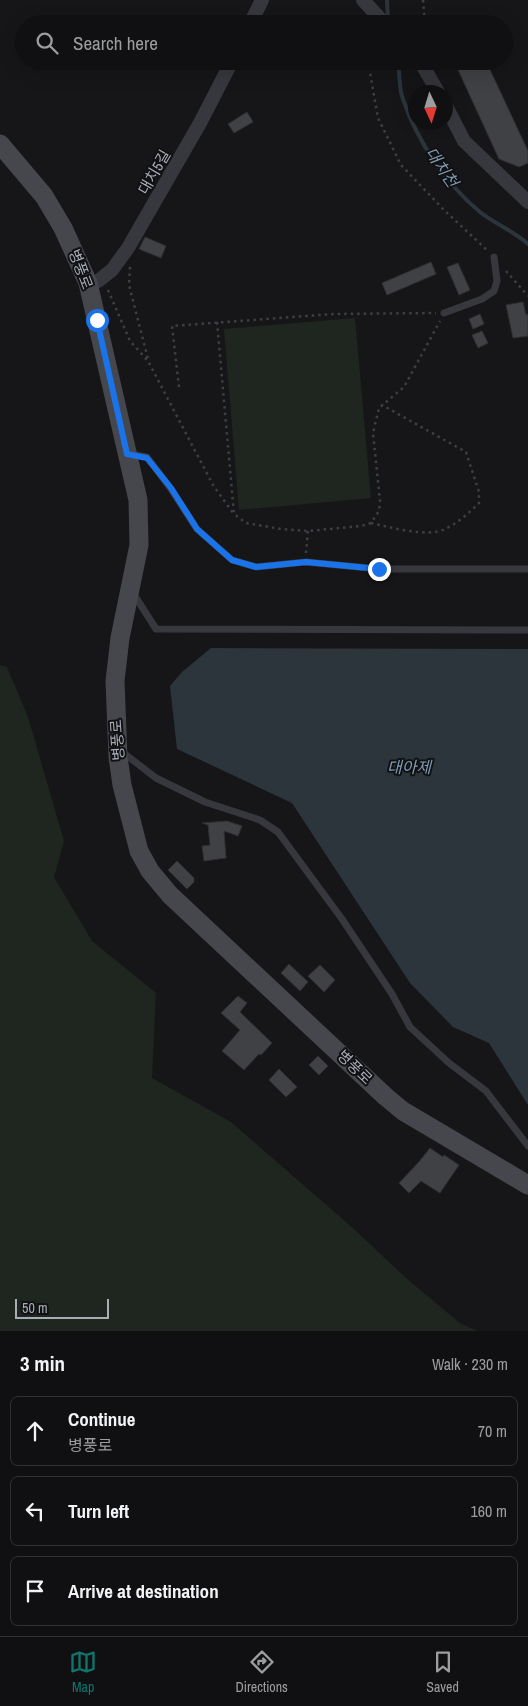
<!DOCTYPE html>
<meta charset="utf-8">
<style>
body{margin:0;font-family:"Archivo Narrow","Noto Sans KR",sans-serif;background:#1e1e20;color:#f1f3f6}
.compass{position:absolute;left:408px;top:85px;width:45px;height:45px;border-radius:50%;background:#101012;box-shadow:0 5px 20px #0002;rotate:176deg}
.scale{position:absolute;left:15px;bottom:12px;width:94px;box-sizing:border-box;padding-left:5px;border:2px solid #a8adb8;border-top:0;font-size:14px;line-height:18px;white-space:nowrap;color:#a8adb8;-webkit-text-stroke:4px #111113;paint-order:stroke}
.stop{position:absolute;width:15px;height:15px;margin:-11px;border:4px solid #1a73e8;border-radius:50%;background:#fff}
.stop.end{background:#1a73e8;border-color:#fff;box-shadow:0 1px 5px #0008}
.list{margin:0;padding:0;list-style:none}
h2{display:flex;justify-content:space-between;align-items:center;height:65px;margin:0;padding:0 20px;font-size:21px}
h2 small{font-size:16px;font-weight:400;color:#9c9d9f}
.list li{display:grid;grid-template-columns:32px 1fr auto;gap:15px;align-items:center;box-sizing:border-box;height:70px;margin:0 10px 10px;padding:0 10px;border:1px solid #303032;border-radius:8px}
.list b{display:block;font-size:19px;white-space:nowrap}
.list p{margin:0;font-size:16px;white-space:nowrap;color:#9c9d9f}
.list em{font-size:16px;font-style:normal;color:#9c9d9f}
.icon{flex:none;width:28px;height:28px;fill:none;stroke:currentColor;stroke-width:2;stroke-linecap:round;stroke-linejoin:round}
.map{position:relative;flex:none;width:528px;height:1331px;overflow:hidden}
.search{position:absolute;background:#101012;box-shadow:0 5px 20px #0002;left:15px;right:15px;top:15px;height:55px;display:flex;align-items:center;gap:12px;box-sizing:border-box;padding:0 18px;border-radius:28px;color:#9c9d9f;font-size:19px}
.sheet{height:305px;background:#101012}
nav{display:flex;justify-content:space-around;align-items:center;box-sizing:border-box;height:70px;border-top:1px solid #303032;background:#101012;font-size:14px;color:#9c9d9f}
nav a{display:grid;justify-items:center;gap:2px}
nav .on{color:#0f766e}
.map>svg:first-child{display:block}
.green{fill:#1e261f}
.water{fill:#2c353c}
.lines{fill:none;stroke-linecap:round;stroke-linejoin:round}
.stream{stroke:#2c353c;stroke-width:4}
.building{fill:#404145;stroke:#303034}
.path{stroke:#3d3f44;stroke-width:2.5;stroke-dasharray:2.5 4;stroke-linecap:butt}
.lane{stroke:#37383d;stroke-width:7}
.street{stroke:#37383d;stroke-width:14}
.secondary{stroke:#45474d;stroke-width:19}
.route{stroke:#1a73e8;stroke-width:6}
.labels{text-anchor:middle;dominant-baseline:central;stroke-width:4;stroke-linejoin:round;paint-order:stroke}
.street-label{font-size:15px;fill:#a8adb8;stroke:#111113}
.water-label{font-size:16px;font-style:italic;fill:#7f9bb3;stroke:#111113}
</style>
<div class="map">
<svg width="528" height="1331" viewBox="0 0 528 1331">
<rect width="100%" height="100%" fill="#161618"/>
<path class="green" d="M355,318L371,498L239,510L224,329Z
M0,665L7,667L28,717L64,841L54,877L92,941L156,993L152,1078L231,1122L354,1229L406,1278L461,1324L478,1331H0Z"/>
<path class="water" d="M211,648L528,649V1105L489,1043L453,1027L410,983L292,803L177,749L170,686L182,672Z"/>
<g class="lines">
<path class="stream" d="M387,0L388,22
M397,61C401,73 398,87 403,99C417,141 446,184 480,212C495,224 514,231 528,244"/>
</g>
<path class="building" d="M454,61H486L528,151V163L519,167L499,159Z
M247,112L253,122L234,133L228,124Z
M145,237L166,246L161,258L139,249Z
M431,262L436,274L387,295L382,283Z
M458,263L470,290L459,295L447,267Z
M523,302L526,315L528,314V336L513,338L506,305Z
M480,314L484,324L473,329L469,319Z
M482,331L488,343L478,348L472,335Z
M227,821L242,826L238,836L224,831L226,858L204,861L202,846L210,845L208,825L202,823Z
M177,861L194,878V882L187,889L168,870Z
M289,964L308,982L300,991L281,973Z
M320,965L335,980L324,992L308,976Z
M238,996L247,1003L240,1012L272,1043L261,1055L259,1054L244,1070L222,1051L240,1030L221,1013Z
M318,1056L328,1066L319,1075L309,1065Z
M279,1069L297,1087L286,1097L269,1080Z
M430,1148L443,1157L444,1155L459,1165L440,1193L421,1181L409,1193L399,1183L418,1163Z"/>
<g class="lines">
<path class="path" d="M423,0L425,24
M368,61L378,118L401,165L444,210L489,252
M130,267L129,285L148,359
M506,271L528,296
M108,290L130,341L148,361L213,485L233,513
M217,322L234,514L246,523L281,529L308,531L361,526L371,523L379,511L380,501L373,433L379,408L404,387L440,321
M179,387L172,326L333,314L436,313
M371,523C390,527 427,538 445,529C458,523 469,513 479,503V492L466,452L382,405
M306,553L308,531"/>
<path class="lane" d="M444,313L482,299L494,291L497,281L494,257
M130,454L147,457L171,489L197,529L232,560L256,567L306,562L379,569H528
M133,593L156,629L528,630
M121,751L156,778L205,802L260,820L278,832L342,919L392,994L410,1027L449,1063L486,1091L528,1146"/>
<path class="street" d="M363,0L385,24
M250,24L262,0
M420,61L438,92
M446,106L464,141L528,202
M88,283L98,281L112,270L128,248L200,123L232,61"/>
<path class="secondary" d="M0,144L44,196L63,228L88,283L138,500L139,545L120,638L115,681L118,757L122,785L139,851L150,871L170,895L386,1097L403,1111L528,1185"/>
</g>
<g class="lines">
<path class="route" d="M97,320L127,454L147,458L171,488L197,529L232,560L256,567L306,562L379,569"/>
</g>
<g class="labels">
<g class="street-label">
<text transform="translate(154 172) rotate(-60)">대치5길</text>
<text transform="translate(81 269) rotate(69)">병풍로</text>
<text transform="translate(117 740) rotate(-94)">병풍로</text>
<text transform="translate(355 1067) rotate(44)">병풍로</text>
</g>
<g class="water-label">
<text transform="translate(442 167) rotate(55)">대치천</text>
<text x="409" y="767">대아제</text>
</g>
</g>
</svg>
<svg class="compass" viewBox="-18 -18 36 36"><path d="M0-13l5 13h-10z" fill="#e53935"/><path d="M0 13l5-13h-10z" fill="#9c9d9f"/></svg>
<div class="scale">50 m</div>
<div class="stop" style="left:97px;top:320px"></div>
<div class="stop end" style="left:379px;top:569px"></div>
<div class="search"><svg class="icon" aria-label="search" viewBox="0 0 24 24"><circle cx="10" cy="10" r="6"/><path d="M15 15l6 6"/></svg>Search here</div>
</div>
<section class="sheet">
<h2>3 min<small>Walk · 230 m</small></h2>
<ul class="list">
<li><svg class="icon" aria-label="ahead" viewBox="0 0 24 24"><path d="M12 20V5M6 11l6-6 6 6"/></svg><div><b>Continue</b><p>병풍로</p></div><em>70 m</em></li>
<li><svg class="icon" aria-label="left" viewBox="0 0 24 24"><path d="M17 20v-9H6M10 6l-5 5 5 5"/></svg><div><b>Turn left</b></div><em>160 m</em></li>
<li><svg class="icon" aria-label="arrive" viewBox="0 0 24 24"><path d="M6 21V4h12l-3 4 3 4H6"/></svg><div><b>Arrive at destination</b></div></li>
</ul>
</section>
<nav>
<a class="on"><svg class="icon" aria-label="map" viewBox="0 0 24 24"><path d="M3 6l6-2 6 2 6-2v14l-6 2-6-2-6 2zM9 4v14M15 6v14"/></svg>Map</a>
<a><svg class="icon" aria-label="directions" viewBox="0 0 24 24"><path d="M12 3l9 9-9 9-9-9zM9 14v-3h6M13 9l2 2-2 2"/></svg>Directions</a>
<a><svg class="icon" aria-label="saved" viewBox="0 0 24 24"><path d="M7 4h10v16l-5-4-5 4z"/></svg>Saved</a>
</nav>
